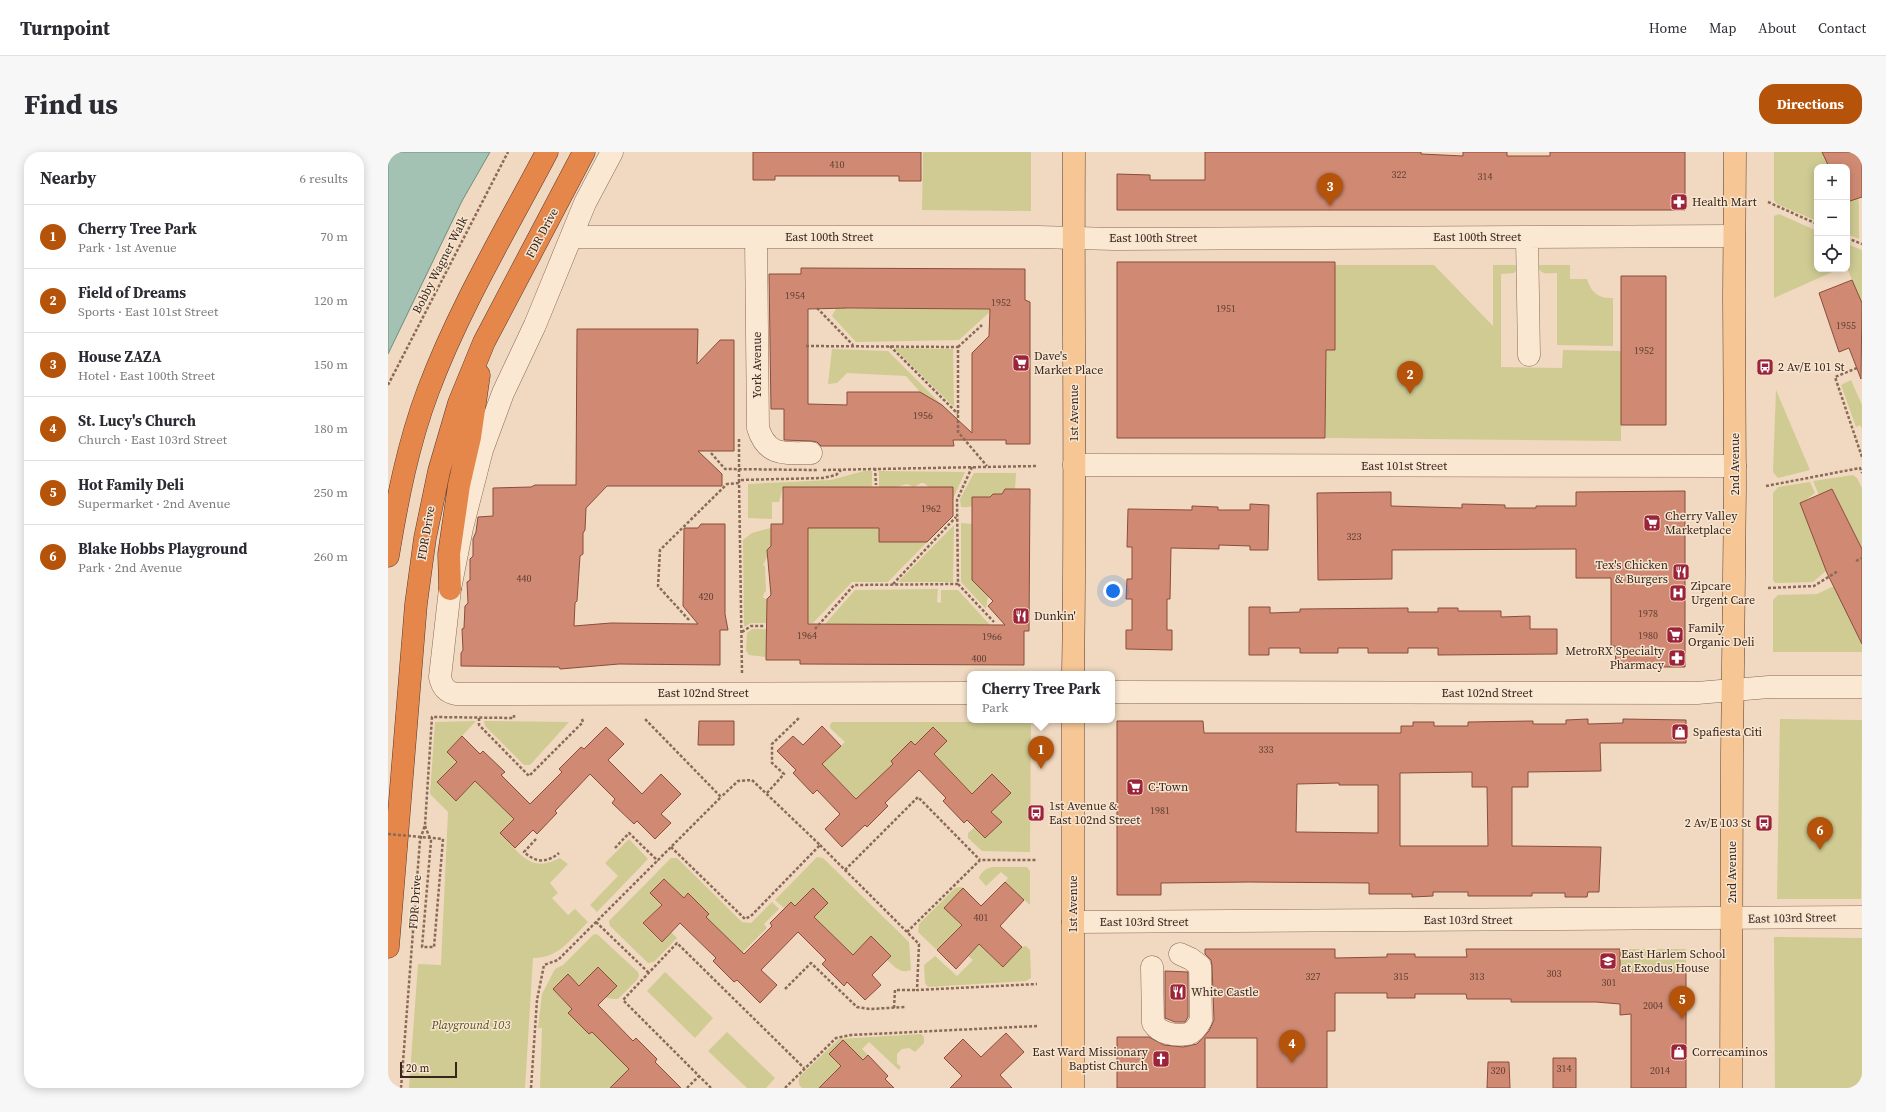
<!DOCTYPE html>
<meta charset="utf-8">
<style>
body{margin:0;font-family:"Source Serif 4",serif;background:#f7f7f7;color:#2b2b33}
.controls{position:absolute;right:12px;top:12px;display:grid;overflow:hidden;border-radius:8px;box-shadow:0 2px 10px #0003}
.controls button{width:36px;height:36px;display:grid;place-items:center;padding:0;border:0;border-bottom:1px solid #e1e1e2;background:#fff;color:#2b2b33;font:20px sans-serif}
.scale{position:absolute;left:12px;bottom:10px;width:57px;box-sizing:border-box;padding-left:4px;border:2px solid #39251c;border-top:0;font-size:11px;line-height:14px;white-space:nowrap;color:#39251c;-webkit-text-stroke:3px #f7e5d0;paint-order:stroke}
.you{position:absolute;left:725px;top:439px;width:14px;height:14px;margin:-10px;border:3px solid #fff;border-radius:50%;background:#1a73e8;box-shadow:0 0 0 6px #1a73e833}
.badge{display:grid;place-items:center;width:26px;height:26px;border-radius:50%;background:#b45309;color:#fff;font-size:13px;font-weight:700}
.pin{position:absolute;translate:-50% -33px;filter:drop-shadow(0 1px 2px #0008)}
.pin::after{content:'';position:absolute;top:21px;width:14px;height:12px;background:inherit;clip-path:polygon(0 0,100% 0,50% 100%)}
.popup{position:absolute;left:579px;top:519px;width:148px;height:52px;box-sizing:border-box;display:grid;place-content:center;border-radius:8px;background:#fff;filter:drop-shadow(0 1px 3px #0005);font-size:13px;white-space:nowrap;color:#7c7c81}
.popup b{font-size:15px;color:#2b2b33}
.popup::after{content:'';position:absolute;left:50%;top:100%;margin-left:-8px;border:8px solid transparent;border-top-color:#fff}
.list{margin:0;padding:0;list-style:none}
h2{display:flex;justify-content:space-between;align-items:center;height:52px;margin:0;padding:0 16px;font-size:17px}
h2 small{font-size:13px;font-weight:400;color:#7c7c81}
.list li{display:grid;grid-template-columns:26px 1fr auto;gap:12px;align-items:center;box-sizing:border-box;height:64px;padding:0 16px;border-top:1px solid #e1e1e2}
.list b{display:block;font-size:15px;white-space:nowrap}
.list p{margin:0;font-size:13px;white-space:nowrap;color:#7c7c81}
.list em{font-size:13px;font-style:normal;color:#7c7c81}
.icon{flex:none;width:22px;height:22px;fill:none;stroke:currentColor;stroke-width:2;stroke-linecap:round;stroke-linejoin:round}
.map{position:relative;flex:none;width:1474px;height:936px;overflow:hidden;border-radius:16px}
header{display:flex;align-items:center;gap:24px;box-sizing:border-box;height:56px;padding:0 20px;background:#fff;border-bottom:1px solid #e1e1e2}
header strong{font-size:19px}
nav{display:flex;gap:22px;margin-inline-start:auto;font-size:14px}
.intro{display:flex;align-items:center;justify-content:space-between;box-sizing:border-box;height:96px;padding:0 24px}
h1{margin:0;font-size:28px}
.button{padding:10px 18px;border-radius:16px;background:#b45309;color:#fff;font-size:14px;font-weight:700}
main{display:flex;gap:24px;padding:0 24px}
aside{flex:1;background:#fff;border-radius:16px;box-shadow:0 2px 10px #0003}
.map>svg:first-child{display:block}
.green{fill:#cfcb93}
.water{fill:#a3c2b3;stroke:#6a9080}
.building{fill:#d08a73;stroke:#8a4d3b;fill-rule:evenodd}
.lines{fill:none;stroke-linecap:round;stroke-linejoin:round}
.minor-casing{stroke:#8a6957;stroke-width:23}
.major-casing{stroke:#57382b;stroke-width:23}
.highway-casing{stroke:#57382b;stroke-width:23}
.path{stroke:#8a6957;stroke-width:2.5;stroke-dasharray:3 2;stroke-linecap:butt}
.minor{stroke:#fbe8d3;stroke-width:22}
.major{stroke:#f6c795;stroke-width:22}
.highway{stroke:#e5864b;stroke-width:22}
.path-bridge{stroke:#8a6957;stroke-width:2.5;stroke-dasharray:3 2;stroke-linecap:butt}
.labels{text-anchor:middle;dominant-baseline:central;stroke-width:3;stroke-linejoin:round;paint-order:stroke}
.number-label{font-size:10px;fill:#5f3e32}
.poi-label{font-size:12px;fill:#39251c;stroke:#f7e5d0;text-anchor:start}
.street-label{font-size:12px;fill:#39251c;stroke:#f7e5d0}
.park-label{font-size:12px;font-style:italic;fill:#525621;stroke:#f7e5d0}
</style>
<header>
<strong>Turnpoint</strong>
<nav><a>Home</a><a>Map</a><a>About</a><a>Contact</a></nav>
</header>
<div class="intro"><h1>Find us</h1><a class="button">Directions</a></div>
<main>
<aside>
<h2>Nearby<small>6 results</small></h2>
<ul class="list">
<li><span class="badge">1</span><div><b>Cherry Tree Park</b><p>Park · 1st Avenue</p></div><em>70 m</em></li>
<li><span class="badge">2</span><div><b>Field of Dreams</b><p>Sports · East 101st Street</p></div><em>120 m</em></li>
<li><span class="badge">3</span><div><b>House ZAZA</b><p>Hotel · East 100th Street</p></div><em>150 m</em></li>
<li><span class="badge">4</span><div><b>St. Lucy's Church</b><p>Church · East 103rd Street</p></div><em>180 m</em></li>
<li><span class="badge">5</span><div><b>Hot Family Deli</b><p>Supermarket · 2nd Avenue</p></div><em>250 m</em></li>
<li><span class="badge">6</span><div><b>Blake Hobbs Playground</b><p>Park · 2nd Avenue</p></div><em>260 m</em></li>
</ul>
</aside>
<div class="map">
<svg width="1474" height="936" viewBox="0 0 1474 936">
<rect width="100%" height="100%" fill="#f0d9c0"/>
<path class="green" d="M535,0H643V59L534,58Z
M1386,0H1434L1441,15H1429V69L1389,52L1386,48Z
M1470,46L1471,52V87L1459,82V50Z
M1391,62L1429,79V117H1451L1386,146V64Z
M1459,92L1474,98V151L1459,116Z
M947,113H1046L1105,174V113H1133L1126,121L1113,122V215L1174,216L1175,198L1233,199V289L938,286V198H947Z
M1150,113H1182V127H1199C1203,140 1210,147 1225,146V194L1169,193V121C1161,121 1151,124 1150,113Z
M450,153H456L459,157H487L488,153H503L504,157H558L563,153H567V157H600L603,155L605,157L571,188L468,190L444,164Z
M506,196L565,197L566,255Z
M444,197L500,199L554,253L532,240L518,224L459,221L449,231L440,232Z
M1463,228L1474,253V277L1472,273L1468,275L1453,233Z
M1388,238L1422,318L1390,326L1385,320Z
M476,319H484V333L483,335H395L391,350H384V367L360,366V332L443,328Z
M491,319L577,320L565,347L541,335L536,331H533L526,335L519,332L509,335H491Z
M586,321H628L627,337H617L614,342H605C597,351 585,356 573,355L572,347Z
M1465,323L1469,326L1474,336V402L1472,394L1444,337L1431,343L1425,329Z
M1422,330L1427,341L1412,352L1439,418L1425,430L1387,431L1385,428V341L1390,335Z
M573,371L584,372V428L600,444L598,457L573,430Z
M420,372L426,376H449L453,372L458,376H481L486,372H491V390H539L500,430H464L425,471H420V416L416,411L420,406Z
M566,373L565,430H510Z
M383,376V394L379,398V405L375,413L377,414L378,439L376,441L375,446L379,447L378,471H363L356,475L355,388L364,381Z
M1446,434L1474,486V500H1385V448L1390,443L1429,442Z
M550,437L549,450L553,451V438H570L602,473H567L562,476L558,473L460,472L456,476L437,472L467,438Z
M364,477H378V505L361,503L358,499L359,481Z
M1392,567L1474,568L1473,747H1389Z
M88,569L59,600L69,610L49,630L68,649L87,629L126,667L112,681C132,701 142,722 172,706L180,712L162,731L170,741L164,746L180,763L187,757L200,770C182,788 171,806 145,806L137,936H21L30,812L53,813L60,660L42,642L47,570Z
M96,569L181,570L142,613H136L97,574Z
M444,570H643L642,700L594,699L580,686V681L587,675L597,686L613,670L603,660L622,641L604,622L584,642L546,602L559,589L546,575L527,593L523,589L503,609L505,612L469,647L434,612L457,590L442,576V573Z
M241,687L260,707L209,760L202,753L230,724L217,711Z
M429,705L435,706L521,790L523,818C512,822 507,815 499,808L503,804L483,784L465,803L426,765L403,750L396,756L387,748Z
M283,706H289L354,770L363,771L384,750L391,757L376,772L379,776L354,801L318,765L321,762L300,741L296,746L276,727L262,741L273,753L255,772L273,790L283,780L289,786L266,810L260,811L222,774L221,769Z
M605,715H639L642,719V753L617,730L620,726L613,720L598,734L591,726C593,720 598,716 605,715Z
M572,735L575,736L556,756L574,773L549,798L530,780L531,772L567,736Z
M209,782L250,820L251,824L249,828L230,847C209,847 194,837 180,823L165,837L184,857L180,861L201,882L204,880L241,917L222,936H152L154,876H150L154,842L167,817L175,813L205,783Z
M1386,785L1474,786V936H1387Z
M591,792L615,815L634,795L638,794L642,798L643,826L638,829L540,835L537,831L536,813L547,804L569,824L585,808L580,804Z
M1232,797H1298V819H1232Z
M277,820L325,866L307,886L259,839Z
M339,880L387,926L378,936H359L320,899Z
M533,882L536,885V891L527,900L521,896L514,897L509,902V911L513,915L511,918L481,890L474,897L480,903L475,908L441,902L453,914L437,936H414C410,932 410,929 412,924L451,887Z"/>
<path class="water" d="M0,0H102L74,49L0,202Z"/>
<path class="building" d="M365,0H533V29H511V24H387V28H365Z
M817,0H1033V2L1075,4V0H1119V4H1162V0H1297V58H729V22L762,23V28H817Z
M1434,0H1474V45L1459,50V15H1441Z
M729,110H947V198H938L937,286H729Z
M413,116L637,117V148L642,150V292H618V288H565L566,294H433L429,290L423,289L396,288V257H383L381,122H413ZM459,156L602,157L601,184L584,201V281L554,253L532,240H459V253L420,252V157Z
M1233,124H1278V273H1233Z
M1464,128L1474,151L1473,227L1461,196L1451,200L1431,141Z
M189,177H310L309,212L332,188H346V299H310L334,322V334H219L198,356L197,378L195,381V402L192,404L189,449L187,451L186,474L223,471L310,472L295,454L296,376H310L313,372H337V462L340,478H332V513L231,512L172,517L171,515L73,514V501L75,498L74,477L76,476L77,454L80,451L79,430L82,428V407L85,404V387L88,380L90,365L105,364V336L143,335L147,333H188Z
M395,335H565V364L539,390H491V376H420V472L617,473L600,454L605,449L584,428V345H602L605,342H614L617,337H642L641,479H636V513L412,512V508H378L379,447L383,443L379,398L383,394V372H395Z
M1444,337L1474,397V492L1439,421L1412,351Z
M1297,339V515H1228L1227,494H1223V426H1188V397L1004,398V427L930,428L929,341L1003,340V354L1074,356V352L1117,353V356H1148V354H1188V340Z
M862,352L881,353L880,398H862V394L831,393V397L783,396L782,447H779V478H784V498L738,497V478H744V447H738L739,427H744V395H739L740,357L804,358V354L830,355V358H862Z
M861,455H882V461L912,460V457L1020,456V460H1050V456H1070V459H1113V465L1142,464V477H1169V502L1050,503V496H1020V501H980V496H950V501H912V496H881V503H861Z
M1200,567V572L1235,571V567L1298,568V591H1212L1213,619L1140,620V635H1124V694L1213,695L1211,740H1200L1199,745H1177V741H1144V744H1080V740H1045V744L1024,745V742H981V731L861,730L773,731V743H729V569H815L816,581H1013V574H1025V570H1046V574H1080V570L1145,569V572H1178V568ZM1084,620V635H1099L1100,694H1012V621ZM951,631V633H990V681L908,680L909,632Z
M311,569H346V593H310Z
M434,574L453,594L434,612L468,647L505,612L503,609L523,589L527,593L545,575L559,589L546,602L584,642L604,622L623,641L603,660L614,670L597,686L579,668L576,671L555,649L558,646L531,618L497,651L500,654L479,675L477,673L454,695L437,677L452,662L429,638L425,642L405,621L408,618L389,599L405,584L415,593Z
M218,575L236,592L220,608L254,642L273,622L293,642L273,662L283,671L267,687L249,669L246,672L224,651L227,647L202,622L167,659L169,661L149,682L145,678L127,696L112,681L126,667L87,629L68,649L49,630L69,610L59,600L74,584L92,602L95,599L117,620L113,623L142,652L174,620L171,617L193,595L196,597Z
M276,727L296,746L300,741L321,762L318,765L356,802L384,774L382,771L403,750L407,754L425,736L440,751L426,765L465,803L483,784L503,804L484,823L493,833L477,848L459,830L456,834L434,812L438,808L410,780L373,818L389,833L372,851L349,828L346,830L325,809L328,806L292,771L274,790L255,771L274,753L262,741Z
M617,730L636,748L612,774L634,795L615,815L591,792L568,817L549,798L574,773L556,756L575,736L593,754Z
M817,797H947V806L999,805V802H1027V805H1079L1078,797H1232V819L1298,820V936H1243V862L1232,863V852L1208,850H1123V847H1079L1078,842H1027V846H999V841H947V879H939V936H869V886H817V936H729V885H761L776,893L795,895L809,892L821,879L826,868L824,814L823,808L817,802Z
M210,815L229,834L210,853L245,889L248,886L269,907L267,910L293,936H222L241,917L204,880L201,882L180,861L184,857L165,837L180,822L191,834Z
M777,819L800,820V865L797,870H787L777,866Z
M618,881L636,900L612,923L624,936H562L574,924L556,906L575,887L593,905Z
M455,888L475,908L480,903L500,924L497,927L506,936H431L453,914L441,902Z
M1165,906H1188V936H1165Z
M1100,910H1121L1122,936H1099Z"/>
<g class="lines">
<g class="minor-casing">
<path id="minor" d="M224,0L197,51L147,173L115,241L94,298L74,376L62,437L52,525C54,535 58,540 68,542L582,541
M184,85H650L726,87L1346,84
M368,85L370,276C379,305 397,301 423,301
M1139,85L1141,203
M686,313L1347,314
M724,540L1309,541L1381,535H1474
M685,770L1474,765
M764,815L765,871C772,882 787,884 800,882C806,880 810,874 813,868L812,814L803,807L792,802"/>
</g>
<g class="major-casing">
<path id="major" d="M685,522C688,348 685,174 686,0
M685,568V936
M1343,936L1344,603L1347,335L1346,145L1347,0"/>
</g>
<g class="highway-casing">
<path id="highway" d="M0,404C9,349 20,292 40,239C71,156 118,78 159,0
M62,437L61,402L71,333L82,285L91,223
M0,795L28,452L37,386L51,319L71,251L96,190L196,0"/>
</g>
<path class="path" d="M1380,50L1429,72
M1459,86L1474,92
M429,156L465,193
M418,194L570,195V280L599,314
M502,194L570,262
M570,195L594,173
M1469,216L1447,225L1474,305
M0,233L120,0
M351,287V328
M487,316L488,333
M435,318L650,314
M1378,334L1472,316L1474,321
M1468,409L1474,406
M505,432L568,365
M570,432L606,470
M1380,436L1426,434L1450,419
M301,468L270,434L272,398L339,332L352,331
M427,477L466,433L570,432L569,348L584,315
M354,480L363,474H376
M354,521L351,328L435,326L448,323L453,318
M91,566V573L141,624L195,570L194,567
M379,641L396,622L384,611V592L411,566
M37,674L43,689L34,795H46L55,687
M148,687L136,700C148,711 159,711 171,701
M432,693L531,792L529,838L649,832
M283,695L357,767L363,764L432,693L364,628L350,629L333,645
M227,696L241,681L270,709
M457,718L530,645L592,708
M208,770L261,821
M519,780L592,708H649
M397,837L423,811L469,855L482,857L517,855
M506,856L507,838H529
M13,936L32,688L37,673L44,565L126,566V563
M143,936L149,848L156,813L170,808L333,645L257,567
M299,936L311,924
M323,936L235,848L289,791L416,916
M397,936L448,886L463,883L649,874"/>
<use href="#minor" class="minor"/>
<use href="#major" class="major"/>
<use href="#highway" class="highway"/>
<path class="path-bridge" d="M323,301L337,317L430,318
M0,682L55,687"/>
</g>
<defs>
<g id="pharmacy-square" transform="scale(0.9)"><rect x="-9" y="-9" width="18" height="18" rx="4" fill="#9c243a" stroke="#f7e5d0"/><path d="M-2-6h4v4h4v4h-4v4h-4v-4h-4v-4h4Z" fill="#fff"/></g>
<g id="supermarket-square" transform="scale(0.9)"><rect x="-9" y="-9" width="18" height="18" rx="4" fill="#9c243a" stroke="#f7e5d0"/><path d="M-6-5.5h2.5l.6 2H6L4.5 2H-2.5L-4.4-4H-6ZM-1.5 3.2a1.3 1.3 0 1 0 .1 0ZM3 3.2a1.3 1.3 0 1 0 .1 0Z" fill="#fff"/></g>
<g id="bus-square" transform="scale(0.9)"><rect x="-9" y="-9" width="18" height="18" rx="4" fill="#9c243a" stroke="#f7e5d0"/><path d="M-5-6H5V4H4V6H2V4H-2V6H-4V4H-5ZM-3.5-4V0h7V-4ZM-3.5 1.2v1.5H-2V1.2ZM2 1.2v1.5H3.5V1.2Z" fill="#fff"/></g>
<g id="restaurant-square" transform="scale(0.9)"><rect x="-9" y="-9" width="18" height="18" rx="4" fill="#9c243a" stroke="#f7e5d0"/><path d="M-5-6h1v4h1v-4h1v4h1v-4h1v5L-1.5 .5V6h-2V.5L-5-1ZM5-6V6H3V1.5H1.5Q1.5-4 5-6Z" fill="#fff"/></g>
<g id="hospital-square" transform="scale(0.9)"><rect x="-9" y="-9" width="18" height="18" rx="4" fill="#9c243a" stroke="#f7e5d0"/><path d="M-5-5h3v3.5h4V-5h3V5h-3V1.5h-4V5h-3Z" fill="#fff"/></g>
<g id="shop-square" transform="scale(0.9)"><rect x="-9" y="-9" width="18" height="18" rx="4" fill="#9c243a" stroke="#f7e5d0"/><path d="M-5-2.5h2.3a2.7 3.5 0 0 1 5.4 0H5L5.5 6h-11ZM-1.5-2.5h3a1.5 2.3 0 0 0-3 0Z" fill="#fff"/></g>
<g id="school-square" transform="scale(0.9)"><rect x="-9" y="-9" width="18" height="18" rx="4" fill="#9c243a" stroke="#f7e5d0"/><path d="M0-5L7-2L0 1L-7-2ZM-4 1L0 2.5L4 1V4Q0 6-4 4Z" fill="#fff"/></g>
<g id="church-square" transform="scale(0.9)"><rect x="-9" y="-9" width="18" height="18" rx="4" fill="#9c243a" stroke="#f7e5d0"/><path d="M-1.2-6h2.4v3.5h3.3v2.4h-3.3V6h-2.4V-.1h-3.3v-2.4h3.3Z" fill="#fff"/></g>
</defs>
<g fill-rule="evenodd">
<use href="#pharmacy-square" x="1291" y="50"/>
<use href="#supermarket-square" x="633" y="211"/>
<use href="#bus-square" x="1377" y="215"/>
<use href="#supermarket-square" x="1264" y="371"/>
<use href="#restaurant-square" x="1293" y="420"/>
<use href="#hospital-square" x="1290" y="441"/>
<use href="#restaurant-square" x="633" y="464"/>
<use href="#supermarket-square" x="1287" y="483"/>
<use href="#pharmacy-square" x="1289" y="506"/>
<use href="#shop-square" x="1292" y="580"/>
<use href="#supermarket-square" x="747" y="635"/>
<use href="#bus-square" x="648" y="661"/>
<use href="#bus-square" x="1376" y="671"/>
<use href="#school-square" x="1220" y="809"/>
<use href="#restaurant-square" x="790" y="840"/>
<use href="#shop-square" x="1291" y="900"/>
<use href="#church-square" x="773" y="907"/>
</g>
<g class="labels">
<g class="number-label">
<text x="449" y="12">410</text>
<text x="1011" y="22">322</text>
<text x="1097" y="24">314</text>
<text x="407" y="143">1954</text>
<text x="613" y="150">1952</text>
<text x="838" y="156">1951</text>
<text x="1458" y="173">1955</text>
<text x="1256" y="198">1952</text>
<text x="535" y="263">1956</text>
<text x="543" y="356">1962</text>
<text x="966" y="384">323</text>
<text x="136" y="426">440</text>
<text x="318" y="444">420</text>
<text x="1260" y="461">1978</text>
<text x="419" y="483">1964</text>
<text x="1260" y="483">1980</text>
<text x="604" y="484">1966</text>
<text x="591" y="506">400</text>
<text x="878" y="597">333</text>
<text x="772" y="658">1981</text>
<text x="593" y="765">401</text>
<text x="1166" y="821">303</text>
<text x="925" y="824">327</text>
<text x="1013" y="824">315</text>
<text x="1089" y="824">313</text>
<text x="1221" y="830">301</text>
<text x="1265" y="853">2004</text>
<text x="1176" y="916">314</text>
<text x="1110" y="918">320</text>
<text x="1272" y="918">2014</text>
</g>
<g class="poi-label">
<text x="1304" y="50">Health Mart</text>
<text x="646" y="204">Dave's<tspan x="646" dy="14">Market Place</tspan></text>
<text x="1390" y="215">2 Av/E 101 St</text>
<text x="1277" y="364">Cherry Valley<tspan x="1277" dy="14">Marketplace</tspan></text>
<text x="1280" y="413" text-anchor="end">Tex's Chicken<tspan x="1280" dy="14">&amp; Burgers</tspan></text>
<text x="1303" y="434">Zipcare<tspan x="1303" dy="14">Urgent Care</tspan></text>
<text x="646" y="464">Dunkin'</text>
<text x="1300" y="476">Family<tspan x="1300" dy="14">Organic Deli</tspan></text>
<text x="1276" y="499" text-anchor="end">MetroRX Specialty<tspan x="1276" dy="14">Pharmacy</tspan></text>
<text x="1305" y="580">Spafiesta Citi</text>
<text x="760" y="635">C-Town</text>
<text x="661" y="654">1st Avenue &amp;<tspan x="661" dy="14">East 102nd Street</tspan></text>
<text x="1363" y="671" text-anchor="end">2 Av/E 103 St</text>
<text x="1233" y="802">East Harlem School<tspan x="1233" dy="14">at Exodus House</tspan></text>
<text x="803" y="840">White Castle</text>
<text x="760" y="900" text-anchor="end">East Ward Missionary<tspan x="760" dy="14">Baptist Church</tspan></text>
<text x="1304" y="900">Correcaminos</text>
</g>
<g class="street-label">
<text transform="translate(154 81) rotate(-62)">FDR Drive</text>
<text x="441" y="85">East 100th Street</text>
<text x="1089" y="85">East 100th Street</text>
<text x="765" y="86">East 100th Street</text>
<text transform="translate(52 113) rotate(-63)">Bobby Wagner Walk</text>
<text transform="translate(369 213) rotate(-90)">York Avenue</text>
<text transform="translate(686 261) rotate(-90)">1st Avenue</text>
<text transform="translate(1347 312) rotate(-90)">2nd Avenue</text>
<text x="1016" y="314">East 101st Street</text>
<text transform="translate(38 381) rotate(-80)">FDR Drive</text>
<text x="315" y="541">East 102nd Street</text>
<text x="1099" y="541">East 102nd Street</text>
<text transform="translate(1344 720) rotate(-90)">2nd Avenue</text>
<text transform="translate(27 750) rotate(-86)">FDR Drive</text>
<text transform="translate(685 752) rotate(-90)">1st Avenue</text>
<text transform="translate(1404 766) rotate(-1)">East 103rd Street</text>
<text x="1080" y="768">East 103rd Street</text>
<text x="756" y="770">East 103rd Street</text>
</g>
<g class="park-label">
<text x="83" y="873">Playground 103</text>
</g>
</g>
</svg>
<div class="controls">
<button>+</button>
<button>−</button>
<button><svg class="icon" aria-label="locate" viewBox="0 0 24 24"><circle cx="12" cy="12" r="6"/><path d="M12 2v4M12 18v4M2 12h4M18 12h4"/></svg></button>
</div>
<div class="scale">20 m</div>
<div class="you"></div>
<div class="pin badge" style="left:653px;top:617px">1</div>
<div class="popup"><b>Cherry Tree Park</b>Park</div>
<div class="pin badge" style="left:1022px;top:242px">2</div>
<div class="pin badge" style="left:942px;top:54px">3</div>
<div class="pin badge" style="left:904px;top:911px">4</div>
<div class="pin badge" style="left:1294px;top:867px">5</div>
<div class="pin badge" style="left:1432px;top:698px">6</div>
</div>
</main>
